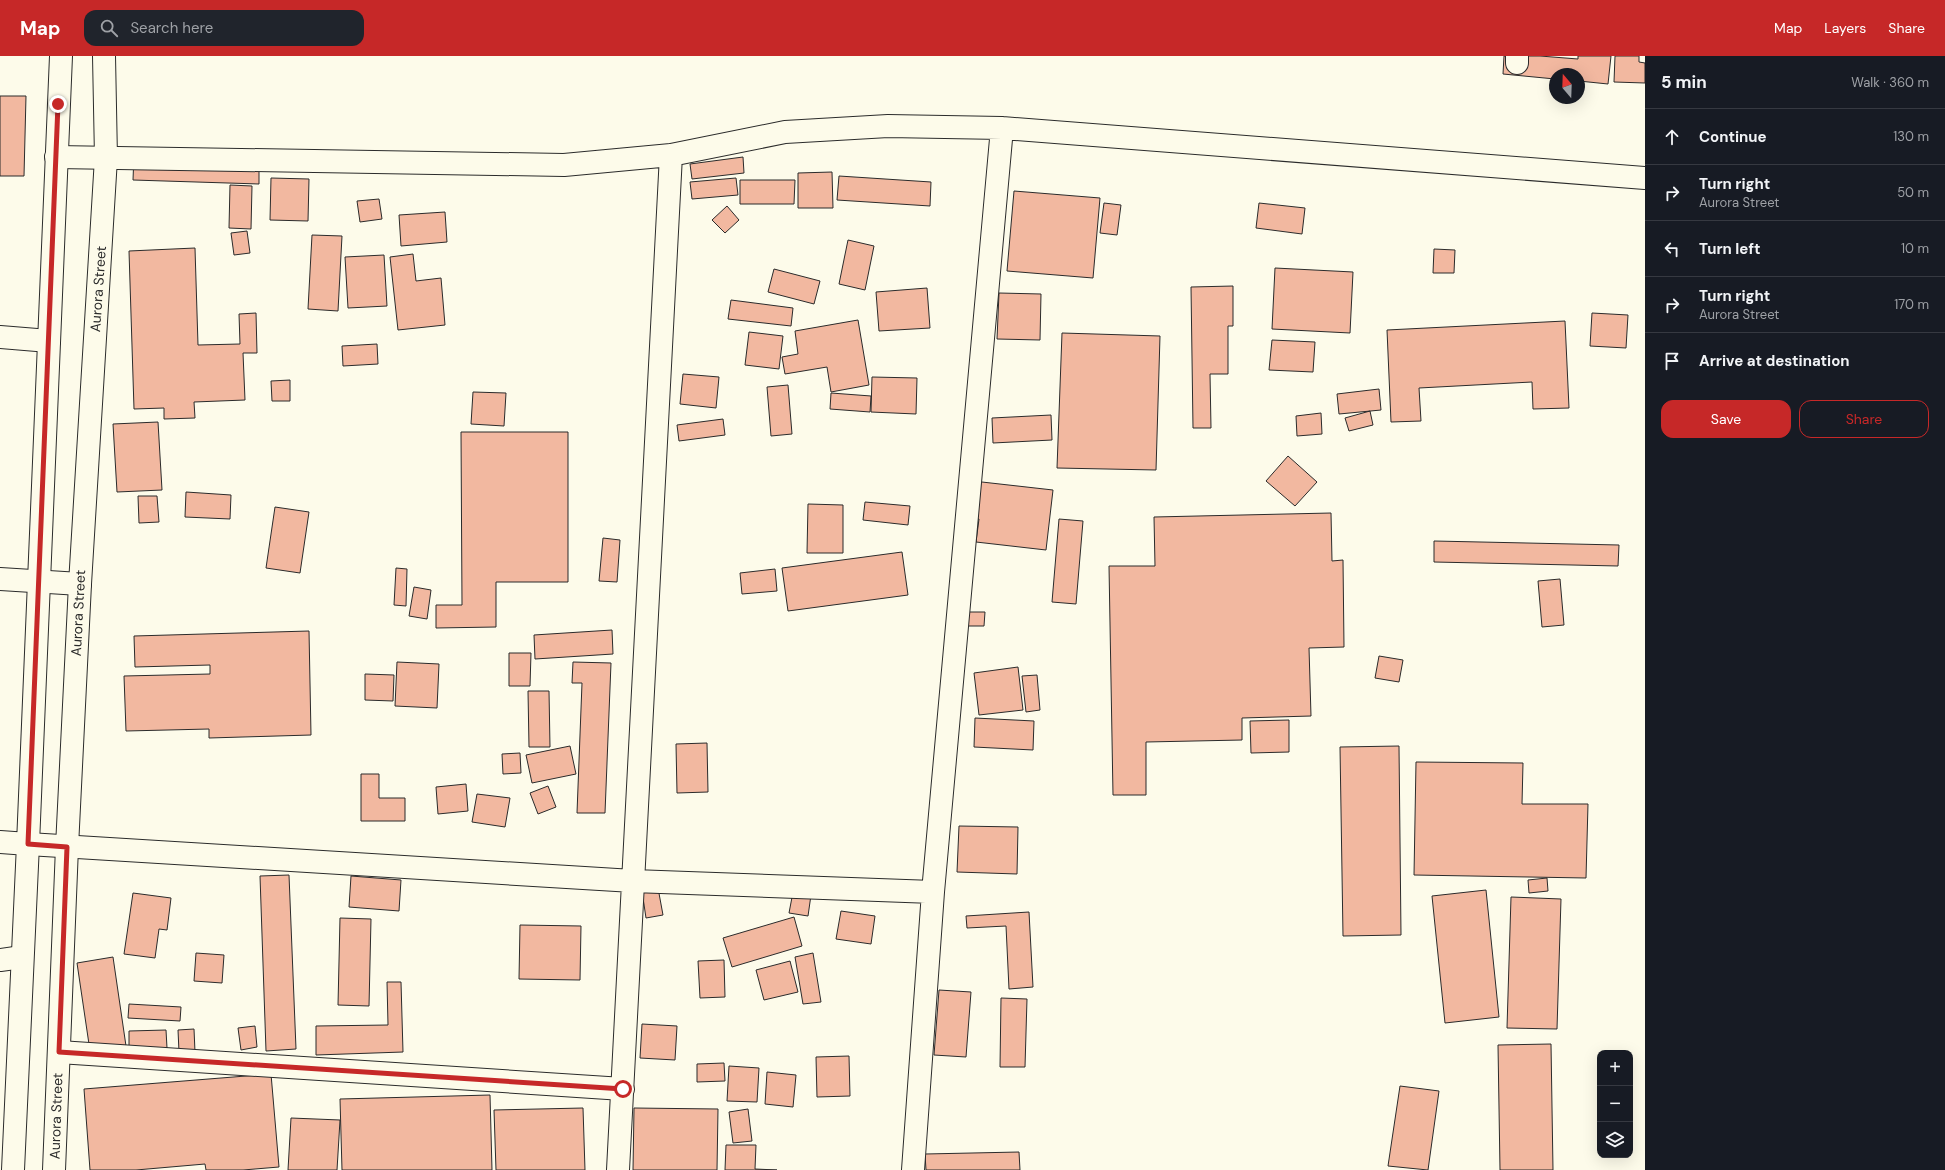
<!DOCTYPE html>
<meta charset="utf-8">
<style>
body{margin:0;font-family:"DM Sans",sans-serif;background:#20242c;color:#f1f3f6}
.controls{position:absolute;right:12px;bottom:12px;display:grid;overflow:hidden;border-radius:8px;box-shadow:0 4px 16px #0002}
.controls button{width:36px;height:36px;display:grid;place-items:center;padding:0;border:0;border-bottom:1px solid #363941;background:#171b24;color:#f1f3f6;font:20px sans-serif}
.compass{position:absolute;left:1549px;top:12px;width:36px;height:36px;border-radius:50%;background:#171b24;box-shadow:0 4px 16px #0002;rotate:341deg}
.stop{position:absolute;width:12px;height:12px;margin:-9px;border:3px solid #c62828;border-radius:50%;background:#fff}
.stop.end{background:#c62828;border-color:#fff;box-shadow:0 1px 4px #0008}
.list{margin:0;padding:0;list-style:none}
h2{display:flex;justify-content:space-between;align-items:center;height:52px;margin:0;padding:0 16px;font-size:17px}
h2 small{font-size:13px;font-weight:400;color:#9ea1a6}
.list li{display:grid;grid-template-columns:26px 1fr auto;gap:12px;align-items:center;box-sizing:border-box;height:56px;padding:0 16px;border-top:1px solid #363941}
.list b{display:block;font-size:15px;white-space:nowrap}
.list p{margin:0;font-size:13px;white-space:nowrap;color:#9ea1a6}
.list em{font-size:13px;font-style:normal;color:#9ea1a6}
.actions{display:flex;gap:8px;padding:12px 16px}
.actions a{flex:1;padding:9px 0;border:1px solid #c62828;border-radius:12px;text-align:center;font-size:14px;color:#c62828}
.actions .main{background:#c62828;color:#fff}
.icon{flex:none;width:22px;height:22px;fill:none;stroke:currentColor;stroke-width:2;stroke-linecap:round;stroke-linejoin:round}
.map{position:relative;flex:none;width:1645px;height:1114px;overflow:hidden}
header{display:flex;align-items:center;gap:24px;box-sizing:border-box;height:56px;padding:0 20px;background:#c62828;color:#fff}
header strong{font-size:19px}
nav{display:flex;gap:22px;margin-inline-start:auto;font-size:14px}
.search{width:280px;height:36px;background:#20242c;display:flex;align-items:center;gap:10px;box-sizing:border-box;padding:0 14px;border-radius:12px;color:#9ea1a6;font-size:15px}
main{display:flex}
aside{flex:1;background:#171b24}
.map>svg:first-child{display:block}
.building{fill:#f2b8a0;stroke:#2b2b2b}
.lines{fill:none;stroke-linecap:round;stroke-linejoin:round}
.street-casing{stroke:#2b2b2b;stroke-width:24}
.secondary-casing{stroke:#2b2b2b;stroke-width:24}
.street{stroke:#fdfbea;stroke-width:22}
.secondary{stroke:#fdfbea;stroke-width:22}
.route{stroke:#c62828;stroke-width:5}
.labels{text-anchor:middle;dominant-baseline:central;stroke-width:3;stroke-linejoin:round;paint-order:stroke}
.street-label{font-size:14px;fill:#2b2b2b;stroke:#fdfbea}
</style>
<header>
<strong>Map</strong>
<div class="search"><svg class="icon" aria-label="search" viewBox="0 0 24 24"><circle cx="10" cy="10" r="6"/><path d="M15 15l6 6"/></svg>Search here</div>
<nav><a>Map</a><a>Layers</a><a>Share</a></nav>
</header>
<main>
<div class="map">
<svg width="1645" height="1114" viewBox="0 0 1645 1114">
<rect width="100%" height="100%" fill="#fdfbea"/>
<path class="building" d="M1504,0H1540L1578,3V0H1611L1608,28L1579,25V18H1555V23L1503,18Z
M1615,0H1639V6L1645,7V27L1614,26Z
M0,40H26L24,120H0Z
M134,98L259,103V128L133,124Z
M743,101L744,117L692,123L690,108Z
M832,116L833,152H798V117Z
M839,120L931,126L930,150L837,144Z
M271,122L309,123L308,165L270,164Z
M736,122L738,139L692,143L690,126Z
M740,124H795L794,148H740Z
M230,129L252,130L251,173L229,172Z
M1014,135L1100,142L1093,222L1007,215Z
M379,143L382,163L360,166L357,145Z
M1104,147L1121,149L1117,179L1100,177Z
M1259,147L1305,152L1302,178L1256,172Z
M727,150L739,164L725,177L712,164Z
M445,156L447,186L401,190L399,159Z
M247,175L250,197L234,199L231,177Z
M312,179L342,180L338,255L308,253Z
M848,184L874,190L865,234L839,228Z
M195,192L198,289L240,288L239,258L256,257L257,297H243L245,344L194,346L195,362L164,363V352L134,353L129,195Z
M1434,193L1455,194L1454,217H1433Z
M413,198L416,225L441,222L445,269L398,274L390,201Z
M384,199L387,250L348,252L345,201Z
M1275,212L1353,216L1350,277L1272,273Z
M774,213L820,225L814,248L768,236Z
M1233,230V270H1228V318H1210L1211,372H1193L1191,231Z
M927,232L930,272L879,275L876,236Z
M999,237L1041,238L1040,284L997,283Z
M731,244L793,252L791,270L728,263Z
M1592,257L1628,259L1626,292L1590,290Z
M858,264L869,329L831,336L827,311L785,318L782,301L798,298L795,275Z
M1565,265L1569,352L1533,353L1532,326L1419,332L1421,365L1391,366L1387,274Z
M749,276L783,280L779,313L745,309Z
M1062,277L1160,280L1156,414L1057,412Z
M1272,284L1315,286L1313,316L1269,314Z
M377,288L378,308L343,310L342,290Z
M683,318L719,321L716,352L680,348Z
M872,321L917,322L916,358L871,356Z
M290,324V345H272L271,325Z
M788,329L792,378L771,380L767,331Z
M1379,333L1381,354L1339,358L1337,338Z
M473,336L506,337L504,370L471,368Z
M831,337L871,340L870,356L830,353Z
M1370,355L1373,369L1349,375L1345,362Z
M1321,357L1322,378L1297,380L1296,360Z
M1051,359L1052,384L993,387L992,362Z
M723,363L725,379L679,385L677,369Z
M158,366L162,434L117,436L113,368Z
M461,376H568V526H496V571L436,572V549H462Z
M1288,400L1317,426L1295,450L1266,425Z
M973,425L1053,434L1046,494L976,486L979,463L968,462Z
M186,436L231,439L230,463L185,461Z
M138,440H157L159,466L139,467Z
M865,446L910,450L908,469L863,464Z
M808,448L843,449V497H807Z
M275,451L309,456L300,517L266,512Z
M1331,457L1332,505L1343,504L1344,591L1309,592L1311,660L1242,662V684L1146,686V739H1113L1109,510H1155L1154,461Z
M1059,463L1083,465L1076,548L1052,546Z
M603,482L620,484L617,526L599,525Z
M1434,485L1619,489L1618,510L1434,506Z
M902,496L908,539L788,555L782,512Z
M396,512L407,513L406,550L394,549Z
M775,513L777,535L742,538L740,517Z
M1560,523L1564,569L1542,571L1538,525Z
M414,531L431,534L427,563L409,560Z
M959,556H985L984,570H958Z
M612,574L613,598L535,603L534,579Z
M309,575L311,679L209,682V673L126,675L124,620L210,618V609L135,611L134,580Z
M509,597H531L530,630H509Z
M1379,600L1403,604L1399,626L1375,622Z
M397,606L439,608L437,652L395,650Z
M573,606L611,607L605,757H577L582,627H572Z
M1018,611L1023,654L979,659L974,617Z
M365,618L394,619L393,645L365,644Z
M1037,619L1040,654L1026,656L1022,620Z
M528,635H549L550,691H529Z
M975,662L1034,665L1033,694L974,691Z
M1289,664V696L1251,697L1250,665Z
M707,687L708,736L677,737L676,688Z
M570,690L576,718L532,727L526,699Z
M1399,690L1401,879L1343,880L1340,691Z
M520,697L521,717L503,718L502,698Z
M1416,706L1523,707L1522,748H1588L1586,822L1414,819Z
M361,718H379V742H405V765H361Z
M466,728L468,755L438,758L436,731Z
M548,730L556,751L538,758L530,737Z
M477,738L510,742L505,771L472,766Z
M959,770L1018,771L1017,818L957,816Z
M289,819L296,993L266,995L260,820Z
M351,820L401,824L399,855L349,851Z
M1547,822L1548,835L1529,837L1528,824Z
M658,832L663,859L646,862L642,835Z
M1486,834L1499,961L1445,967L1432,840Z
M793,836L811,839L808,860L789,857Z
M133,837L171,842L167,874L159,873L155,902L124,898Z
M1511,841L1561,843L1557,973L1507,972Z
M841,855L875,860L871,888L836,883Z
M1029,856L1033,931L1009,933L1006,870L967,872L966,860Z
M794,861L802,890L732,911L723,882Z
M340,862L371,863L369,950L338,949Z
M520,869L581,870L580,924L519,923Z
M196,897L224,899L222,927L194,925Z
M813,897L821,946L803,948L795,901Z
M113,901L126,990L90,995L77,907Z
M724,904L725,941L700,942L698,905Z
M790,905L798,936L764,944L756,914Z
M387,926H401L403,996L316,999V970L388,969Z
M939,934L971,936L966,1001L934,999Z
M1001,942L1027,943L1025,1011H1000Z
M129,948L181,951L180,965L128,962Z
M642,968L677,970L675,1004L640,1002Z
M255,970L257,991L241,994L238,972Z
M194,973L195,996H179L178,974Z
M166,974L167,992H129V975Z
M1551,988L1553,1114H1500L1498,989Z
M849,1000L850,1040L817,1041L816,1001Z
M724,1007L725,1025L697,1026V1008Z
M729,1010L759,1012L757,1046L727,1045Z
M767,1016L796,1019L793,1051L765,1048Z
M271,1018L279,1111L243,1114H206L205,1108L136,1114H90L84,1033Z
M1400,1030L1439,1035L1428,1114L1388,1110Z
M490,1039L492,1114H342L340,1043Z
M583,1052L585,1114H496L494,1054Z
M634,1052L718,1053L717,1114H633Z
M748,1053L752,1085L733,1087L729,1056Z
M291,1062L340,1064L337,1114H288Z
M726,1089H756L755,1113L777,1114H725Z
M1019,1096L1020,1114H926L925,1098Z"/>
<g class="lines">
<g class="street-casing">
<path id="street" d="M1517,7V0
M56,101L564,109L671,99L785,76L888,70L1002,72L1645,122
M0,281L49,285
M0,523L80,528
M28,788L633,825L933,836
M0,904L22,901
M59,996L623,1033
M618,1114L671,99
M913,1114L933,836L1002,72"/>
</g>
<g class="secondary-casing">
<path id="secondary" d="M0,786L28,788
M13,1114L28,788L61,0
M54,1114L67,791L80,528L106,102L104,0"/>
</g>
<use href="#street" class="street"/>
<use href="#secondary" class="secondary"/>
</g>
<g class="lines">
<path class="route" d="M58,48L28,788L67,791L59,996L623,1033"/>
</g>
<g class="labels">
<g class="street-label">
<text transform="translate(98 233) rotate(-86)">Aurora Street</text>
<text transform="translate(78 557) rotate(-87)">Aurora Street</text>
<text transform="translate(56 1060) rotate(-88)">Aurora Street</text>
</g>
</g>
</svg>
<div class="controls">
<button>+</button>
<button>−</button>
<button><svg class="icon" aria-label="layers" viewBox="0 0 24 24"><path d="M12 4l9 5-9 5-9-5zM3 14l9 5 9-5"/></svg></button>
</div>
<svg class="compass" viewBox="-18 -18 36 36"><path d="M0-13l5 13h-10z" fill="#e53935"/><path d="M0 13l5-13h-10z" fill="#9ea1a6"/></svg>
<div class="stop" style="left:623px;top:1033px"></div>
<div class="stop end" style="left:58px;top:48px"></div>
</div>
<aside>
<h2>5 min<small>Walk · 360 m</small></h2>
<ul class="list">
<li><svg class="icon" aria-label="ahead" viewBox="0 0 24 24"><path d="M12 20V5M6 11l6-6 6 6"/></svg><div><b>Continue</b></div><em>130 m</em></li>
<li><svg class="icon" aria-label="right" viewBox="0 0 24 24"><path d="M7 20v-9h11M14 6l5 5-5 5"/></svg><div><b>Turn right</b><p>Aurora Street</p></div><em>50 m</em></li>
<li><svg class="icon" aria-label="left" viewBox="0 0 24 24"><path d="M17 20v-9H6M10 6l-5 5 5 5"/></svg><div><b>Turn left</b></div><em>10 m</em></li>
<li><svg class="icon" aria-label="right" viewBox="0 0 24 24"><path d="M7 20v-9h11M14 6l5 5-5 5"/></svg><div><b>Turn right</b><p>Aurora Street</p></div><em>170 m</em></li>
<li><svg class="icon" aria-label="arrive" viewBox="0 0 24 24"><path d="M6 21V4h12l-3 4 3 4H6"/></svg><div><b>Arrive at destination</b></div></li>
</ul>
<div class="actions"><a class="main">Save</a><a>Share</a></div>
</aside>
</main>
